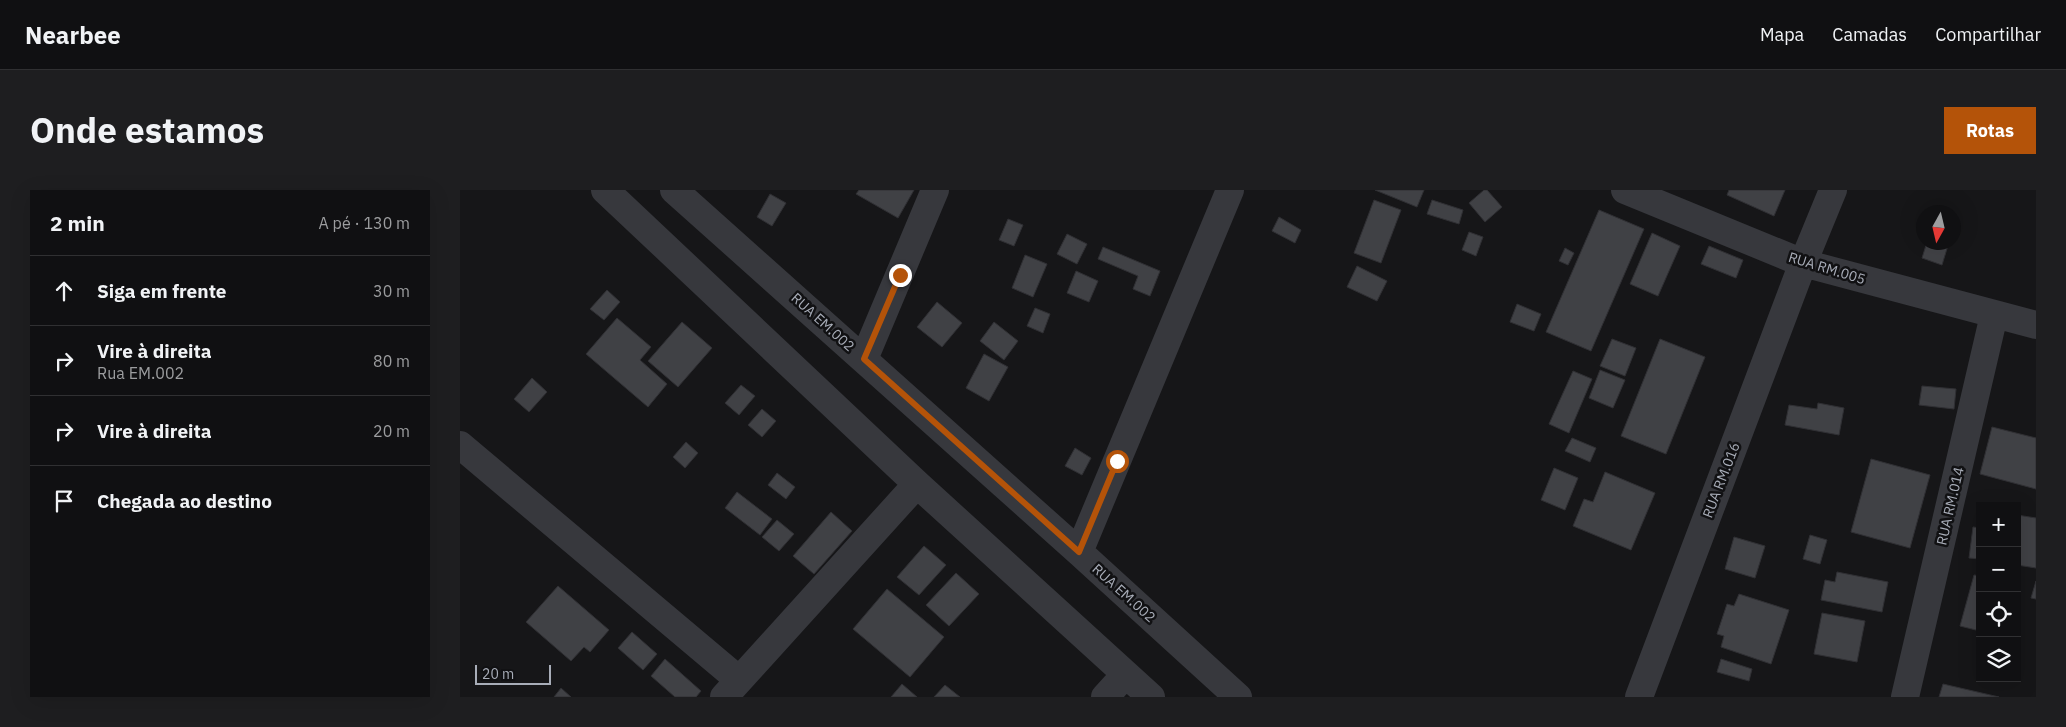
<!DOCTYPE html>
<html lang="pt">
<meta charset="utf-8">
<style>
body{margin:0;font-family:"IBM Plex Sans",sans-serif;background:#1e1e20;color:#f1f3f6}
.controls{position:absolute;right:15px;bottom:15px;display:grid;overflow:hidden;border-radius:0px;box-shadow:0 5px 20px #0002}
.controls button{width:45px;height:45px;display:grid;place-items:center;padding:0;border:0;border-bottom:1px solid #303032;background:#101012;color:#f1f3f6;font:25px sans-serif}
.compass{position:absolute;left:1456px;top:15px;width:45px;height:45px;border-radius:50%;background:#101012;box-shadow:0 5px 20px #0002;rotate:188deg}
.scale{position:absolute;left:15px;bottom:12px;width:76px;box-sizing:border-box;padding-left:5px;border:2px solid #a8adb8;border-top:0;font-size:14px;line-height:18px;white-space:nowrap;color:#a8adb8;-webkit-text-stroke:4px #111113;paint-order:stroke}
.stop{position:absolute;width:15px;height:15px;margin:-11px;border:4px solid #b45309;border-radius:50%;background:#fff}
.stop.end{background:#b45309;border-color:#fff;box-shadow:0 1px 5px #0008}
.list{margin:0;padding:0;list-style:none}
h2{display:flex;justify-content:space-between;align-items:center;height:65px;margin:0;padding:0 20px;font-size:21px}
h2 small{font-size:16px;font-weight:400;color:#9c9d9f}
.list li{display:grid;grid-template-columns:32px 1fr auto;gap:15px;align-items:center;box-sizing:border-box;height:70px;padding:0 20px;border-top:1px solid #303032}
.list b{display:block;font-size:19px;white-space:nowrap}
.list p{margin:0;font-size:16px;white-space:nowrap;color:#9c9d9f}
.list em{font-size:16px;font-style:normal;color:#9c9d9f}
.icon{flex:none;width:28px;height:28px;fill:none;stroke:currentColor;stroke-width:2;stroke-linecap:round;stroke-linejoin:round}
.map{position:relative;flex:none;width:1576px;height:507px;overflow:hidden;border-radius:0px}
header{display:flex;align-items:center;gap:30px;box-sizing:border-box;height:70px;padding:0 25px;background:#101012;border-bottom:1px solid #303032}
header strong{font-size:24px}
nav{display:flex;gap:28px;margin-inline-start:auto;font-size:18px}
.intro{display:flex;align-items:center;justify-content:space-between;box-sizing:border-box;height:120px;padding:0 30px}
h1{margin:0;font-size:35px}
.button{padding:12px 22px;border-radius:0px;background:#b45309;color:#fff;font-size:18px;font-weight:700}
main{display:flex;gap:30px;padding:0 30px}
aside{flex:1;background:#101012;border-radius:0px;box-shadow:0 5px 20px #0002}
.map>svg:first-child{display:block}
.building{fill:#404145;stroke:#303034}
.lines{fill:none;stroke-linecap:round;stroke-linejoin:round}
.minor{stroke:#37383d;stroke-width:28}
.route{stroke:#b45309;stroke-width:6}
.labels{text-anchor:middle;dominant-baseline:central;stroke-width:5;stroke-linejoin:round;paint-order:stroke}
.street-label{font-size:14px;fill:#a8adb8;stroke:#111113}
</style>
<header>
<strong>Nearbee</strong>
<nav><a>Mapa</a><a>Camadas</a><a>Compartilhar</a></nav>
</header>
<div class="intro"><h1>Onde estamos</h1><a class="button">Rotas</a></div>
<main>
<aside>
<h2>2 min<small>A pé · 130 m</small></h2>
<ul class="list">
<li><svg class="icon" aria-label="ahead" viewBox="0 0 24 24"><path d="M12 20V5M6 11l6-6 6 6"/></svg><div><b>Siga em frente</b></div><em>30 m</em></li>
<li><svg class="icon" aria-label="right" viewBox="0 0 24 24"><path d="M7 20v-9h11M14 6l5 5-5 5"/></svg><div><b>Vire à direita</b><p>Rua EM.002</p></div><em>80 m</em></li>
<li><svg class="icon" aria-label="right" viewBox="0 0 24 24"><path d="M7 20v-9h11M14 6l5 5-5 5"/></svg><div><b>Vire à direita</b></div><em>20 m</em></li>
<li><svg class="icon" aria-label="arrive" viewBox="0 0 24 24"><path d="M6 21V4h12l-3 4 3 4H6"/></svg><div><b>Chegada ao destino</b></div></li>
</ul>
</aside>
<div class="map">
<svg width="1576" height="507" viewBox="0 0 1576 507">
<rect width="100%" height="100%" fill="#161618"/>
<path class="building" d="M399,0H454L438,28L396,4Z
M915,0H964L957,17Z
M1024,0H1027L1042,17L1025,32L1009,13Z
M1269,0H1325L1314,26L1267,5Z
M310,4L326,13L312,36L297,27Z
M914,10L941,20L921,73L894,63Z
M972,10L1003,20L999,34L967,24Z
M1139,20L1184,39L1131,161L1086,142Z
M819,27L841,40L835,53L812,41Z
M548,29L563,35L554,56L539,50Z
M1009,42L1023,47L1016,66L1002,60Z
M1192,43L1220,56L1198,106L1170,94Z
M607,44L627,54L617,74L597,64Z
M1467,52H1489L1482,75L1462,68Z
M1249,56L1283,70L1276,88L1241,74Z
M643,57L700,81L690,106L673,99L678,86L638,69Z
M1105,58L1114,63L1108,75L1099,71Z
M565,65L587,74L573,107L552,98Z
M897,76L927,91L917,111L887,97Z
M616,81L638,91L629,112L607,103Z
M147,100L160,112L144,130L130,119Z
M477,112L502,133L482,157L457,137Z
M1057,114L1081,124L1074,141L1050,132Z
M575,118L590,124L583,143L567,136Z
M157,128L191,157L180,170L207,194L188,217L126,164Z
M222,132L252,158L218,197L188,171Z
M534,132L558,151L544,170L520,151Z
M1152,149L1176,158L1165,186L1140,176Z
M1200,149L1245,167L1206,264L1161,246Z
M524,164L548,177L529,211L506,198Z
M1140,180L1165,190L1153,218L1129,208Z
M1113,181L1132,189L1109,243L1089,234Z
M72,188L87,202L69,222L54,209Z
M281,195L295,206L279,225L265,213Z
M1462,196L1496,199L1494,219L1459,215Z
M1358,213L1384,218L1379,245L1325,235L1329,215L1357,219Z
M302,219L316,231L302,247L288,235Z
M1532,237L1576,248V299L1520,284Z
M1112,248L1136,258L1130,272L1105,261Z
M226,252L238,263L225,278L213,267Z
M615,258L631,268L622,285L605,276Z
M1411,269L1470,285L1450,358L1391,342Z
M1094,278L1118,288L1105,320L1081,310Z
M1145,282L1195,303L1171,360L1113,336L1124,309L1133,312Z
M317,283L335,297L326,309L308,295Z
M277,302L312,329L300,345L265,318Z
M371,322L392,341L354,384L333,366Z
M1557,325L1576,328V378L1557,375Z
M317,330L334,344L319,361L302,347Z
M1513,337L1520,338V369L1509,368Z
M1350,345L1367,350L1360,374L1343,369Z
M1274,347L1305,356L1295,388L1265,379Z
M464,356L486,375L459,405L437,387Z
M1377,382L1428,392L1422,422L1361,410L1365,390L1375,392Z
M496,383L519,404L489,436L466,415Z
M1514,385L1520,386V441L1500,436Z
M1576,391V409L1571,408Z
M98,396L149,440L130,462L124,457L111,471L66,432Z
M427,399L484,447L450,487L393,439Z
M1279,404L1329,420L1311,474L1261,457L1264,446L1257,444L1267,414L1274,416Z
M1362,423L1405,431L1397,472L1354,464Z
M172,442L197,464L183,480L158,458Z
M205,469L241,501L236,507H215L191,486Z
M1261,469L1292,479L1289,491L1257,482Z
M442,494L457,507H431Z
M1483,494L1539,507H1479Z
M485,495L500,507H474Z
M101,498L111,507H94Z"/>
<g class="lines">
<path class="minor" d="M145,0L457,294L691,507
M214,0L619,362L778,507
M1165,0L1343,73L1576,135
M404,169L475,0
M0,255L279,490
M619,362L770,0
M264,507L457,294
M645,507L665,485
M1179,507L1343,73L1373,0
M1445,507L1534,125"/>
</g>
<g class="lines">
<path class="route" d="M440,85L404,169L619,362L657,271"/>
</g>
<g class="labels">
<g class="street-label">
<text transform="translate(1367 78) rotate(17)">RUA RM.005</text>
<text transform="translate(363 132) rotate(42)">RUA EM.002</text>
<text transform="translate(1261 290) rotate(-69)">RUA RM.016</text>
<text transform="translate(1490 316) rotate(-77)">RUA RM.014</text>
<text transform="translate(664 403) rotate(42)">RUA EM.002</text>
</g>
</g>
</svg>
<div class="controls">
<button>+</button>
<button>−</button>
<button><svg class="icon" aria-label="locate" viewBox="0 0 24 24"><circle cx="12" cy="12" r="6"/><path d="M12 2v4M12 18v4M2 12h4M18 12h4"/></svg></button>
<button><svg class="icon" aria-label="layers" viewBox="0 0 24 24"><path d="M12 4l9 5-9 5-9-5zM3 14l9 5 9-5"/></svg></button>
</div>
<svg class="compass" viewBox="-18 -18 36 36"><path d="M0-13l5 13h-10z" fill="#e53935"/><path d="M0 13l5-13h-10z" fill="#9c9d9f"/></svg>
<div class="scale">20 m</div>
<div class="stop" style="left:657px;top:271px"></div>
<div class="stop end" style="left:440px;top:85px"></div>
</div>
</main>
